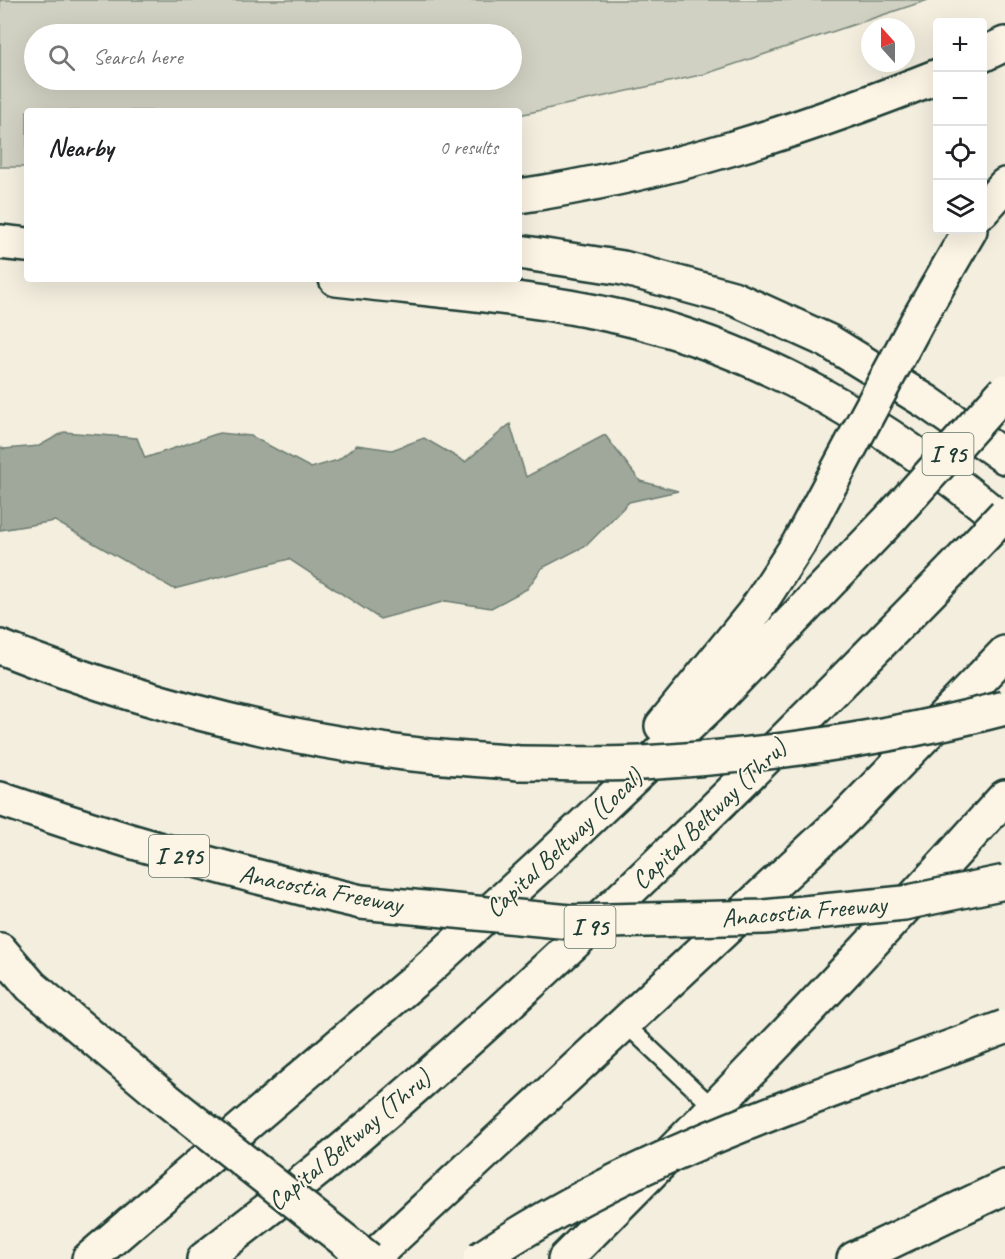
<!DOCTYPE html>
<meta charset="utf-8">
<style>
body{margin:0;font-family:Caveat,sans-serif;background:#f6f6f6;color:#202124}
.controls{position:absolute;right:18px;top:18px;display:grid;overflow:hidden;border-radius:6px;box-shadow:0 6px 24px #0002}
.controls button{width:54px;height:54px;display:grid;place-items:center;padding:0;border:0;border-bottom:2px solid #e0e0e0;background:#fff;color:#202124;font:30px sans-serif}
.compass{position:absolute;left:861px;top:18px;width:54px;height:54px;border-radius:50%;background:#fff;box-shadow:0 6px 24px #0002;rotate:339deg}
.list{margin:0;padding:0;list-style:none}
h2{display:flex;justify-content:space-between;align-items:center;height:78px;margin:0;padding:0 24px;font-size:26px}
h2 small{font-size:20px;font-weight:400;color:#757577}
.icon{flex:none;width:33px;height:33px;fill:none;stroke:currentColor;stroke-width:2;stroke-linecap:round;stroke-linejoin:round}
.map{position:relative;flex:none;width:1005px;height:1259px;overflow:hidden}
.search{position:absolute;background:#fff;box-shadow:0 6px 24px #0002;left:24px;top:24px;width:498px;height:66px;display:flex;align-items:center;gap:15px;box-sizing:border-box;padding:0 21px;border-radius:33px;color:#757577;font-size:22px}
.panel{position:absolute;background:#fff;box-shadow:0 6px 24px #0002;left:24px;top:108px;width:498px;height:174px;border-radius:6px}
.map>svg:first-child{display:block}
.green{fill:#d0d1c2;stroke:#78877b;stroke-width:1.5;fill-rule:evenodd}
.water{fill:#a0a89b;stroke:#6c7d72;stroke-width:1.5}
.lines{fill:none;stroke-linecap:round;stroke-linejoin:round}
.lane-casing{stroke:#1f3d34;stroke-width:20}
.highway-casing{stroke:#1f3d34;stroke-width:38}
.lane{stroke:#fcf5e5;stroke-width:15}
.highway{stroke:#fcf5e5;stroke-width:33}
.highway-bridge-casing{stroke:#1f3d34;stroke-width:38;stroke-linecap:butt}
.highway-bridge{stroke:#fcf5e5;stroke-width:33}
.labels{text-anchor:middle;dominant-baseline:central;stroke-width:4.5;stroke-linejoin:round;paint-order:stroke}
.shield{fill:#fcf5e5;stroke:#617469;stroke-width:1.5}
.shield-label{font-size:24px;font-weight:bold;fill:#1f3d34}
.street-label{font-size:26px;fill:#1f3d34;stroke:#fcf5e5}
</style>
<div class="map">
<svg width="1005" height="1259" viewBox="0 0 1005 1259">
<rect width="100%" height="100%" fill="#f3eede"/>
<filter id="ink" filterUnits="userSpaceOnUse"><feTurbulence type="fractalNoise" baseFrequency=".0167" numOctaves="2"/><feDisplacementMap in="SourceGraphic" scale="12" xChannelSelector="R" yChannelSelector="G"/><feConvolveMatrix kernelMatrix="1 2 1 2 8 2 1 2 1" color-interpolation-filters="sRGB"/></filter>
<g filter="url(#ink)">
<path class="green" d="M0,0H928L705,74L519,115V111H27V167H0ZM34,34H512V80H34Z"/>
<path class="water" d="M510,424L526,477L605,435L640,481L678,491L629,502L587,545L542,568L527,589L491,608L446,601L380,619L289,559L174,589L55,521L0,530V447L4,449L39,446L64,432L137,438L145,458L219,433L251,436L311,468L338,460L357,445L392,450L424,438L465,462Z"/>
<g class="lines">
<g class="lane-casing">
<path id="lane" d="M624,1023L715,1109"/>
</g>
<g class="highway-casing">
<path id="highway" d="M982,55L1005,44
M519,196C664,175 802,130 938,76
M982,211L1005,185
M0,242L27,245
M519,252L623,268L733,298L828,341L927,402L1005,457
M336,279C430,290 527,296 620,317C767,351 891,427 1005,523
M918,320L970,230
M0,647C126,697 261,734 396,752C437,758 478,759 519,763
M662,726L753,614L799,543L832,481
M0,799C119,840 238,874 361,902
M0,950L31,986L167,1100
M89,1259L421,975L545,861L720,696L892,517
M204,1259C252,1221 302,1184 349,1144C561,964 759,768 953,569
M371,1259L847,816L1005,653
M565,1259C716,1109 863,956 1005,797
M854,1259L1005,1187"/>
</g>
<use href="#lane" class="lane"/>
<use href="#highway" class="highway"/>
<g class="highway-bridge-casing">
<path id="highway-bridge" d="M832,481L918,320
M892,517L1005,391
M953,569L1005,514
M519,763C560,763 601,765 642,763C765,756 886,739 1005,708
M361,902L570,922L764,917L904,903L1005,882
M167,1100L368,1259
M480,1259C639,1151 827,1094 1005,1027"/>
</g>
<use href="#highway-bridge" class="highway-bridge"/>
</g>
</g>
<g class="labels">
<g class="shield">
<rect x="922.5" y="433" width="51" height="42" rx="4.5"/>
<rect x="149" y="835" width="60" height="42" rx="4.5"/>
<rect x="564.5" y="906" width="51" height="42" rx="4.5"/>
</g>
<g class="shield-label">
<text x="948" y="454">I 95</text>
<text x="179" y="856">I 295</text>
<text x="590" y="927">I 95</text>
</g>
<g class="street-label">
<text transform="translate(709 814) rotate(-44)">Capital Beltway (Thru)</text>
<text transform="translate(564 843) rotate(-43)">Capital Beltway (Local)</text>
<text transform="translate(321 889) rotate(11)">Anacostia Freeway</text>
<text transform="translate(804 911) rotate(-5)">Anacostia Freeway</text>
<text transform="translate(349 1140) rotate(-40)">Capital Beltway (Thru)</text>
</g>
</g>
</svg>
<div class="controls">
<button>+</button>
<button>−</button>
<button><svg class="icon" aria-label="locate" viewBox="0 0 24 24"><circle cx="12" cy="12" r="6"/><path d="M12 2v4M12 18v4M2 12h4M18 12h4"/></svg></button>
<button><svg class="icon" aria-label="layers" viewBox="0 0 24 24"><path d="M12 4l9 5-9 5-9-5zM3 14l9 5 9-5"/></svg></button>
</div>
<svg class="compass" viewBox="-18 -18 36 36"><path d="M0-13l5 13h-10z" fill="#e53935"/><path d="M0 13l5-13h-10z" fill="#757577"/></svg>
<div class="search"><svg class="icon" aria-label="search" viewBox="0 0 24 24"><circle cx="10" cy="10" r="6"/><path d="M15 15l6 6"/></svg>Search here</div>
<section class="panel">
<h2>Nearby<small>0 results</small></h2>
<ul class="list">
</ul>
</section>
</div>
